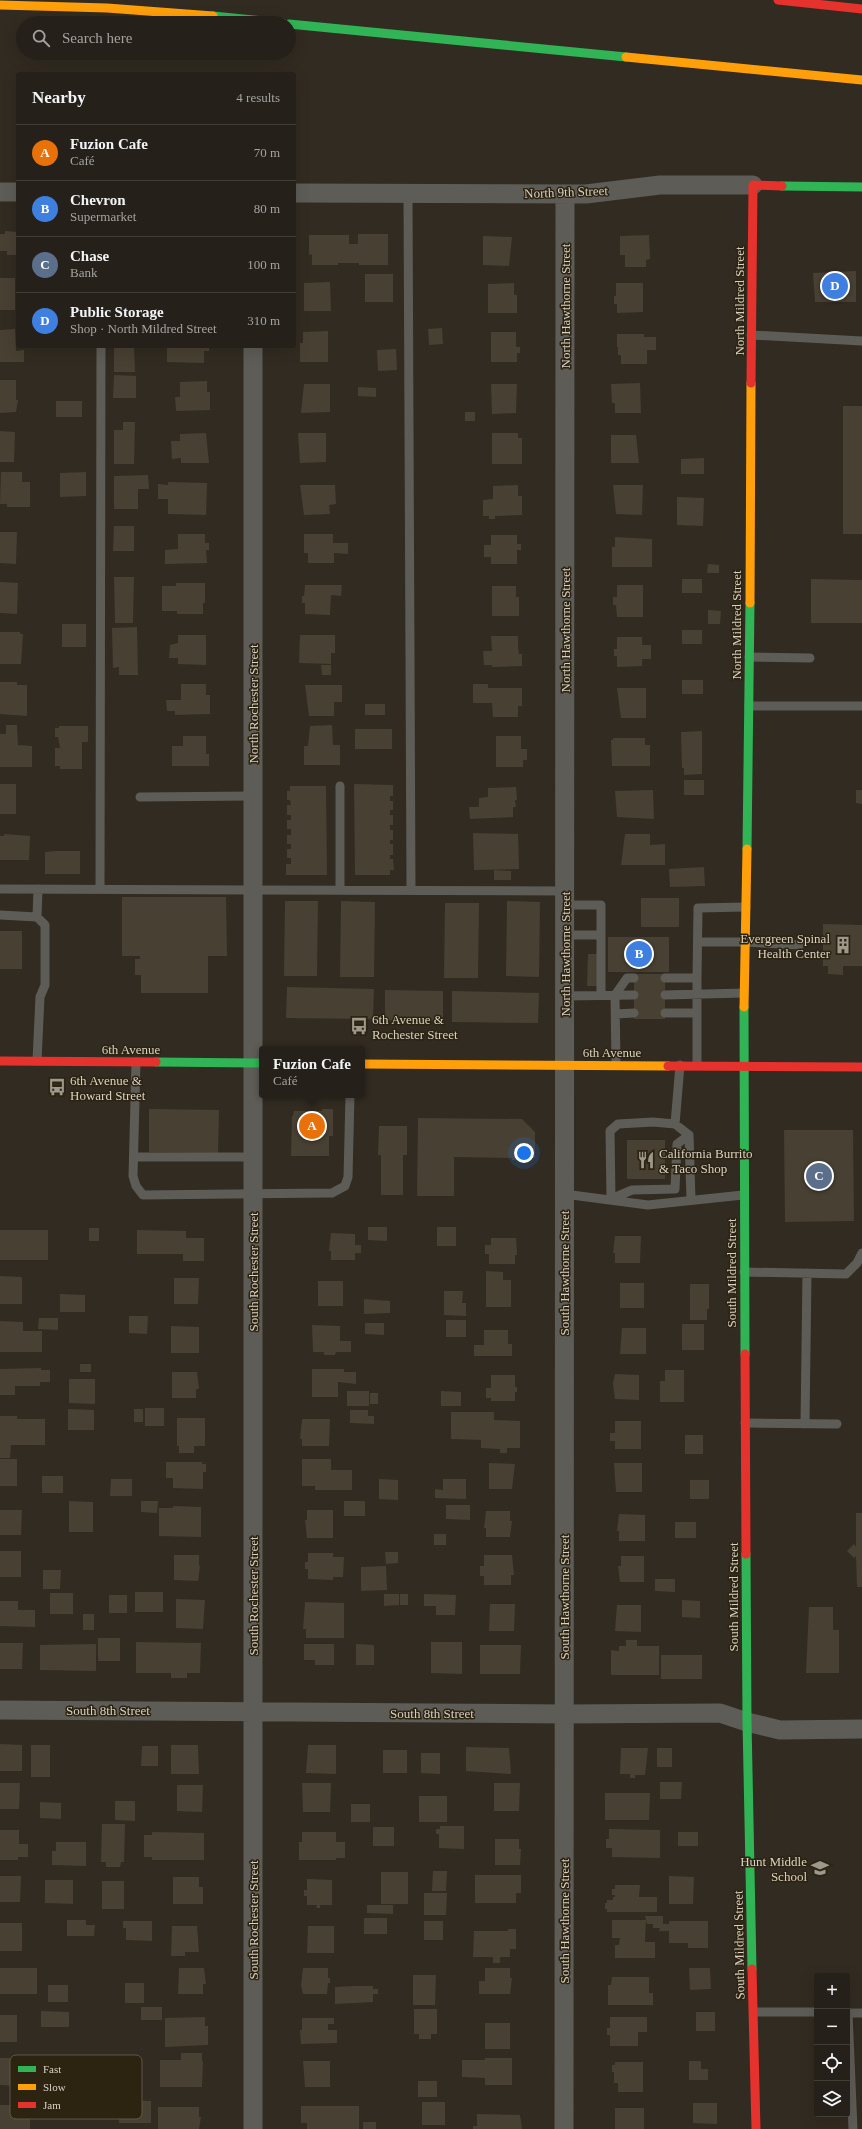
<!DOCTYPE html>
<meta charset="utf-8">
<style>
body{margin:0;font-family:Georgia,serif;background:#312d26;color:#f1f3f6}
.controls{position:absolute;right:12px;bottom:12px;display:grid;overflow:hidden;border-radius:4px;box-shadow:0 4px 16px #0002}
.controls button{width:36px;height:36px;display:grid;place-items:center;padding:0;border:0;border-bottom:1px solid #423e38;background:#252019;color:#f1f3f6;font:20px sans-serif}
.you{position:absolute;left:524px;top:1153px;width:14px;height:14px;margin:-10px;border:3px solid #fff;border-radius:50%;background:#1a73e8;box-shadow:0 0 0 6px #1a73e833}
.badge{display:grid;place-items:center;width:26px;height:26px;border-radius:50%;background:#ea580c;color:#fff;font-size:13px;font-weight:700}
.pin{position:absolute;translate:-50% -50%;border:2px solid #fff;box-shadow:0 1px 4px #0006}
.popup{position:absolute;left:259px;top:1046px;width:106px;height:52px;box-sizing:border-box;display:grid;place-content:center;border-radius:4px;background:#252019;filter:drop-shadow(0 1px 3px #0005);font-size:13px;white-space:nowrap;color:#a3a3a2}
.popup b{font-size:15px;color:#f1f3f6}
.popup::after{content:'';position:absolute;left:50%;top:100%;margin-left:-8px;border:8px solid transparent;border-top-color:#252019}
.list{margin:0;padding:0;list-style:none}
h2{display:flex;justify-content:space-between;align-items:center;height:52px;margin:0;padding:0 16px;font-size:17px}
h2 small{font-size:13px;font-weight:400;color:#a3a3a2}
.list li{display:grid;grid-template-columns:26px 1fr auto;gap:12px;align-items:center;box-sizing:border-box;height:56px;padding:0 16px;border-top:1px solid #423e38}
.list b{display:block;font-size:15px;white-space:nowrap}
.list p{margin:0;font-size:13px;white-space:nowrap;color:#a3a3a2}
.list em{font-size:13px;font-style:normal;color:#a3a3a2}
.icon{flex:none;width:22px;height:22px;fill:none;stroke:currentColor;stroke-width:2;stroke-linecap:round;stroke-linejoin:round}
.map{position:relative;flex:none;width:862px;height:2129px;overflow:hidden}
.search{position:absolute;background:#252019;box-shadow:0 4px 16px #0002;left:16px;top:16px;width:280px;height:44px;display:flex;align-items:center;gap:10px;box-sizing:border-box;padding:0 14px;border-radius:22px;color:#a3a3a2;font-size:15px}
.panel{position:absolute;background:#252019;box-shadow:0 4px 16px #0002;left:16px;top:72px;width:280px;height:276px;border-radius:4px}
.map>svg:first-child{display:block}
.building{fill:#484032}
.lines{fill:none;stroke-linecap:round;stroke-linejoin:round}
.lane{stroke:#5e5c57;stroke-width:9}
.street{stroke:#5e5c57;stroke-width:19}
.fast{stroke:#30b455;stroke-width:9}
.slow{stroke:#ff9f0a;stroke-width:9}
.jam{stroke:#e5322d;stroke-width:9}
.labels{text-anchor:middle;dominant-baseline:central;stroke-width:3;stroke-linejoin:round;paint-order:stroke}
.street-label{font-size:13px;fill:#d7d1c6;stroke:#2d2311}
.poi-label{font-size:13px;fill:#d7d1c6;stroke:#2d2311;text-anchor:start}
.key{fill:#2d2311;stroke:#605747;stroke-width:1}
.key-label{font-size:11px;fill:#d7d1c6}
</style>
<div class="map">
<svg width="862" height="2129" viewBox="0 0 862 2129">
<rect width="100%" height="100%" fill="#312b21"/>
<path class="building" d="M5,231L18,232V255H7V251H0V234H5Z
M358,234H388V265H359V263H338V265H312V254L309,255V235H349V244H358Z
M649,235L650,259L646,260V267H625V255H620V236Z
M483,236L512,237L509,266L483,265Z
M856,271V302H815L813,273Z
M365,274H393V302H365Z
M0,278H15V310H0Z
M330,282L331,311H304V283Z
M514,283V295H517V313H488V284Z
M616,283H643V312L617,313V304H614V296H616Z
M442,328L443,344L429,345L428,329Z
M15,329L16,351L24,350V362H0V330Z
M328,331V362H300V343H303V332Z
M491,332H516V347H520V353H517V362H491Z
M617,334H644V337H656V350H647V364H621V355H618V347H617Z
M114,346H134L135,372H114Z
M209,346V351H204V363L167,362V347Z
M396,349L397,370L378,371L377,350Z
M114,375L136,376V398H113Z
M0,380H16V400H18L16,412L0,413Z
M207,381V392H210V410L176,411L175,397H180V382Z
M640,383L641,413H615V403H612L611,384Z
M304,384H330V412L301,413Z
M491,384H517L516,413L492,414Z
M358,387L376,388V397L358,396Z
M56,401H82V417H56Z
M843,406H862V534H843Z
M465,412H475V421H465Z
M123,422H135L134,464H114V430H123Z
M0,431L15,432L14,462H0Z
M206,433L209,463H181V458L172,459L171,441H180V434Z
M298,433H326V462L300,463Z
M492,433H518V438H522V464H492Z
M611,435H636L639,463H611Z
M704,458V474H681V459Z
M1,472H22V482H30V507H7V504H0Z
M86,472V496L60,497V473Z
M148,475L149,489H138V509H114V476Z
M168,482L207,483L206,515L168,514V499H158V484L168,485Z
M300,485H335L336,504L329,505L330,514L304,515Z
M518,485V496H522V515L495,516V519H489V516H483V500L493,499V486Z
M613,485H643L642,515L616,514Z
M677,497L704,498L703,526L677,525Z
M114,526H134V551H113Z
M0,532H17L16,564L0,563Z
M178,534H205V543H209V550H206L207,563L165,564V550L178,549Z
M304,534H333V543H348V554L334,553V563H308V553H304Z
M491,535H517V544H521V550H517V564H491V557H484V545H491Z
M615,537L652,539V567H612V547H615Z
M708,564L719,565V573H707Z
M114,577H134L133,623H115Z
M682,579H702V593H682Z
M811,579L862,580V623H811Z
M0,582L18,583L17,614L0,613Z
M176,583H205V603H203V614H177V611H162V586H176Z
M305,585H342L341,596L331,595L330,615L305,614V603H302V596H304Z
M617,585H643V617H617L616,605H613V597H617Z
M492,586H516V597H519V616H492Z
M708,610L721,611L720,624H708Z
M62,624H86V647H62Z
M137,627L138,675H119V667L113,668L112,628Z
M682,630H702V644H682Z
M0,632H20V634H23L21,664H0Z
M178,635H206V665L178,664V658H169L170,645L178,643Z
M300,635H335V653H331V664L299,663Z
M491,636H518V647L519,654H522V666L492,667V665H484L483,651H492Z
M617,637H642V645H651V659H642V666L617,667V656H614V649H617Z
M321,665H331V675H322Z
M682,680H703V694H682Z
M0,682H17V685H27V716L0,714Z
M181,684H206V695H210V714L175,715V711H167L166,700H181Z
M473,684H488V688H522V706H518V717H493L492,703H473Z
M305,685H342V702H334V716H309Z
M617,688H646V718H621Z
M365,704H385V715H365Z
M6,725H17L18,745L32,746V767H0V734H6Z
M332,725L333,745H340V765H304V746H308L310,726Z
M59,726H88V742H82V769H60V766H55V748H60L58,737H55V728H59Z
M355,729H392V749H355Z
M702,731V774L684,775V768H682L681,732Z
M183,736H206V754H209V766H172V746H183Z
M496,736H521V749H527V760H523V767H496Z
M613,738H645V745H650V766H612L611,740H613Z
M684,780H704V795H684Z
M0,784H16V814H0Z
M354,784L393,785V796H390V801H393V810H390V815H393V825H390V830H393V840H390V844H393V855H390V859H393L394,870H390V875H355Z
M290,786H326L327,875H286V864H291V858H287V849H291V844H287V835H291V829H287V820H291V815H287V805H291L290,800H287V791H290Z
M516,787L517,800H515L516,807H513V817L470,819L469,807H479V798L488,797V788Z
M653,790L654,819L617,817L615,791Z
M856,790H862V804L856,803Z
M473,833L518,834L519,869L474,870Z
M4,834L30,836L29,860H0V836H4Z
M625,834H650V845L665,844V865H621Z
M56,851H80V874H45V852Z
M704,867L705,886L670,887L669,869Z
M494,870L511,871V880H494Z
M122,897H226L227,956H208V993H141V975H135V959H140V956H122Z
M641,898H679V927H641Z
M285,901H318L317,976H284Z
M341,901L375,902L374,977H340Z
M507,901L540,902L539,977L506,976Z
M445,903H479L478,978H444Z
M823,924L862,925V966H843V975L828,974V966H823Z
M0,931H22V969H0Z
M608,937H669V972H608Z
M588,954H598L597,986H587Z
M634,974H665V1019H634Z
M287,987L374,989L373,1019L286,1018Z
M385,990L443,991V1021L385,1020Z
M452,991L539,993L538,1023L452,1022Z
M149,1109L219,1110L218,1153L149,1152Z
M322,1109H333V1136H329V1156H291L292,1116H293L294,1111H322Z
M418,1118L522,1119L535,1132V1158H527V1160H512V1158L454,1157V1196H417Z
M379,1126H407V1155H403V1195H381V1155H378Z
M784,1130H853L854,1221L785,1222Z
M627,1140H665V1179H627Z
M368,1227H387V1241L368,1240Z
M437,1227H456V1246H437Z
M89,1228H99V1241H89Z
M0,1230H48V1260H0Z
M137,1230L186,1231V1238H204V1261H183V1254H137Z
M331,1233L355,1234V1245H361V1253H355V1260H331V1251H329Z
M615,1236H641L640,1263H615V1253H613Z
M491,1238H516L517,1255H515V1264H489V1254H485V1245H491Z
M486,1271L503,1272V1280H511V1307H486Z
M0,1276L22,1277V1304H0Z
M174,1278H199L198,1304H174Z
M318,1281H343V1306H318Z
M620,1283H644V1308H620Z
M690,1284H709V1309H707V1320H690Z
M444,1291H463L462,1303H466V1316L444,1315Z
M60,1294L85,1295V1312H60Z
M364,1299L390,1301V1313L364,1314Z
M129,1316H148L147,1334L129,1333Z
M39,1318H58V1330L38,1329Z
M446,1320H466V1337H446Z
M0,1321L23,1322V1331H42V1352H0Z
M365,1323H384V1335L365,1334Z
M682,1324H704V1350H682Z
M312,1325L340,1326V1341H351V1352H336L335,1355H324V1352H313Z
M171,1326L199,1327V1353H171Z
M622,1328H646V1354H620Z
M484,1330H508V1344H512V1356H474V1345H484Z
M80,1364H91V1372H80Z
M41,1368V1370H50V1382H40V1386H15V1395H0V1369Z
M312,1369H344V1372H356V1384L338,1382V1397H312Z
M665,1370H684V1402H660V1381H665Z
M172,1372H197L199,1389H196V1398H172Z
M615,1374L639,1375V1400L615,1399L613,1384Z
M491,1375H515V1387H517V1392H515V1401H491V1398H486V1388H491Z
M69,1379H95V1404L69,1403Z
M347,1391H369V1406H347Z
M441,1391L461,1392V1406H441Z
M370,1393H378V1404H370Z
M145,1408H164V1426H145Z
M68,1409L94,1410V1430H68Z
M134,1409H143V1422H134Z
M350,1410H368V1416H374V1424L350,1423Z
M451,1412H494V1420L520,1421V1448H507V1453H500V1449L481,1448V1440L451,1439Z
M0,1416H17V1419H45V1445H11L10,1458H0Z
M177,1418H205V1446H194V1453H179V1446H177Z
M302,1419H330L329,1446H302V1439H300Z
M615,1421H641V1449H615V1441H610V1433H615Z
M685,1435H703V1454H685Z
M0,1459H17V1486H0Z
M302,1459H331V1470H352V1490H315V1486H302Z
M166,1462H202V1464H206V1472H203V1489L173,1488V1478H166Z
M489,1463L515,1464L512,1489H489Z
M614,1463H642V1492H616Z
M42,1476H63V1493H42Z
M111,1479H132V1496H110Z
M379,1479L398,1480V1500L379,1499Z
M443,1479H466V1499L435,1498V1489L443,1490Z
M690,1480H709V1499H690Z
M69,1501L93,1502V1532H69Z
M141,1501H158L157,1513L141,1512Z
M344,1501H365V1516H344Z
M446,1505H470V1520L446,1519Z
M173,1506L201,1507V1537L159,1536V1508H173Z
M0,1510H22L21,1535H0Z
M307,1510H333V1538H307L305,1520H307Z
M486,1511H510V1521H512L510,1537H486V1528H484Z
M856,1513H862V1587H857L856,1556L854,1558L847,1551L854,1544L856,1547Z
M619,1514L645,1515V1541H619V1531H617Z
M675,1522H696V1538H675Z
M434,1534H446V1545H434Z
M0,1551H21V1577H0Z
M385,1552H398V1563L386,1564Z
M308,1553H333V1557H344L343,1577H333V1580L308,1579V1569H305V1562H308Z
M174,1555H199V1566H200L198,1581L174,1580Z
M484,1555H512L514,1575H511V1585H484V1576H480V1566H484Z
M621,1556H644V1582H620L618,1566H621Z
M386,1566L387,1590L361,1591V1567Z
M43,1570H61L60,1589H43Z
M655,1579H675V1592L655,1591Z
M135,1592H163V1612H135Z
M50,1593H73V1614H50Z
M384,1594H399V1605L384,1606Z
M400,1594H408V1605H400Z
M424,1594L456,1595L455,1615H436V1606H424Z
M109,1595H127V1613H109Z
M176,1599L205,1600L203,1629L176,1628Z
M682,1600L700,1601V1618L682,1617Z
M0,1601H18V1610H35V1627L0,1626Z
M305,1602L344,1603V1638H306V1629H303Z
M490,1604H515L514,1631H489Z
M617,1605H641V1632L615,1631Z
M809,1607H833V1630H839V1673H806Z
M83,1614H94V1630H83Z
M98,1638H120V1661H98Z
M626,1640H637V1646H659V1675H611V1650L619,1651V1646H626Z
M136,1642L201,1643L200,1673H187V1678H171V1673H136Z
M431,1642H462V1674L431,1673Z
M0,1643H23L22,1669H0Z
M96,1644V1671L40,1670V1645Z
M304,1644H334V1665H315V1660H304Z
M356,1644L374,1645V1665H356Z
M480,1645H521L520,1674H480Z
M661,1655H702V1679H661Z
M0,1744L22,1745V1771H0Z
M31,1745H50V1777H31Z
M171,1745H198L199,1774H171Z
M308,1745H336V1774L306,1773Z
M142,1746H158V1766H141Z
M466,1747L509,1748L511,1774L466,1771Z
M621,1748H648L645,1775H635V1778H630V1774H620Z
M657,1748H672V1767H657Z
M383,1750H407V1773H383Z
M421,1753H440V1774L421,1773Z
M660,1782H682L681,1799H660Z
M0,1783H20L19,1809H0Z
M302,1783H331L330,1812H303Z
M494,1783H520L519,1811H494Z
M177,1785H203L202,1812L177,1811Z
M605,1793H650L649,1820H605Z
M419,1796H447V1822H419Z
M115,1801H135V1821L115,1820Z
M40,1802L61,1803V1819L40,1818Z
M351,1804H370V1822H351Z
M102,1824H125L124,1862H121L120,1867H106V1862H101Z
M440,1826H464V1849L439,1848V1834H436V1829H440Z
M373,1827H394V1846H373Z
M609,1829L660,1830V1858L612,1857V1848H606V1839H609Z
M0,1830H19V1844H28V1857H18V1860H0Z
M152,1832L204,1833V1860H152V1857H144V1835H152Z
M302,1832H336V1842H345V1858H336V1860H299V1842H302Z
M678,1832H698V1846H678Z
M495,1839H519V1849H521L520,1865H495Z
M56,1842H86V1866L52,1865V1851H56Z
M433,1871H447L446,1891H432Z
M381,1872H408V1904H381Z
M475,1875H521V1893H516V1903H475Z
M0,1876H21L20,1902H0Z
M669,1876L694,1877L693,1904H669Z
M173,1877H199V1887H203V1904H173Z
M307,1879L332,1880V1905H320V1908H316L317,1905H307V1896H304V1890H307Z
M45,1880H73V1904L45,1903Z
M102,1881H124V1909H102Z
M615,1885H640L639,1897H657V1912H607V1909H605V1903H607V1900H613V1897H615V1895H612V1889H615Z
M424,1893H447L446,1915H424Z
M367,1905H393V1914L367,1913Z
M645,1916H663V1924H669V1921H708V1948H688V1943H669V1931H659L660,1928H653V1924H647Z
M364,1918H387V1934H364Z
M67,1920H86V1925H95L94,1936H67Z
M612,1920H646L645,1942H655V1958H615V1945H619L620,1938H612Z
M123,1921H152V1941L126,1940V1928H123Z
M424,1921H443V1940H424Z
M0,1923H22V1951H0Z
M172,1926H197L199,1952H185V1956H171Z
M308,1926H334V1953H307Z
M508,1929H516V1949H510V1957H500V1963H493V1957H473L474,1931H508Z
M0,1968H37V1994H0Z
M179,1968H204L206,1984H203V1994H178Z
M303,1968H328V1978H330V1983H328L327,1994H303L301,1985Z
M485,1968H510V1978H512L510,1994H479V1981H485Z
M689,1968H710L711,1989L690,1990Z
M413,1975H436L435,2005H413Z
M612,1977H649V1993H653V2005H608V1985H611Z
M125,1983H144V2003H125Z
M48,1985H68V2002H48Z
M354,1986H373V1989H378V1994H373V2002L335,2004V1987Z
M141,2007H162V2020H141Z
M414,2009H437V2034H431V2039H419V2034H414Z
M41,2011L69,2012V2027H41Z
M696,2012H715V2031H696Z
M0,2015H17V2042H0Z
M205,2017V2026H208V2045L165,2047V2018Z
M610,2017H647V2032H638V2046H610V2035H607V2028H610Z
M302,2018H334V2024H328V2030H337V2043L301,2044L300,2030H302Z
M485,2023H510V2049H485Z
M181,2053H202V2061H203L202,2087H160V2060H181Z
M0,2058H18V2086L0,2085Z
M485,2058H512V2085H485V2078L462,2077V2060H485Z
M303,2061H330V2087H305Z
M689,2061H701V2069H708V2080H689Z
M37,2062H55V2079H37Z
M615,2062H643V2092H618V2083H614V2072H612V2065H615Z
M100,2070H127V2097H99Z
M418,2081H437V2097H418Z
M63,2100H84V2115H63Z
M119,2100L151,2101V2123H119Z
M422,2102H445V2125H422Z
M693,2103H717V2124L693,2123Z
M0,2105H30V2129H0Z
M301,2106H359V2129H307V2123H301Z
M158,2107H199V2117H201L199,2129H158Z
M615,2108H644V2129H615Z
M477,2114L520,2115L522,2129H473V2126H477Z
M363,2122H376V2129H363Z"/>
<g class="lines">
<path class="lane" d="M408,194L411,890
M751,335L862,341
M749,657L810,658
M749,706H862
M340,786V890
M140,797L253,796
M0,889L565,891
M100,889L101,346
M565,905H601V935H565
M0,915L37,917L45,925V985L40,997L37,1061
M37,917L38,889
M601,935V995
M698,942H746L800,945
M665,978H697V1065
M697,978L698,908L746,907
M665,995L744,993
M565,996L634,995
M665,1013H697
M616,1014L634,1013
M136,1062L133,1176L136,1186L143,1195L332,1193L345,1186L348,1177L350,1095
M616,1065L615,995L627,978H634
M675,1124L680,1065
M689,1135L677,1144L675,1189L632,1190L611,1199L610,1131L618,1124L653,1122L675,1124L689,1135L691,1199
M134,1157H253
M564,1194L648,1205L743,1195
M744,1272L846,1274L857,1263L862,1253
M745,1423L837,1424
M805,1424L807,1273
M754,2012H817
M847,2013H862
M848,2013L853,2129"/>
<path class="street" d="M0,192H18
M294,193L586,194L660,185H753
M0,1710L564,1714L720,1713L747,1722L780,1730L862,1729
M253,2129V346
M564,2129L565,194"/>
<path class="fast" d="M213,16L283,23
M289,24L626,57
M782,186L862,187
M747,849L750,603
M744,1007L745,1354
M156,1062L262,1063
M746,1554L747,1722L752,1969"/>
<path class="slow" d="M0,5L107,8L213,16
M626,57L862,80
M750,603L751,383
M744,1007L747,849
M362,1064L668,1066"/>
<path class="jam" d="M778,0L862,9
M751,383L753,185L782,186
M0,1061L156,1062
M668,1066L862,1067
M745,1354L746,1554
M752,1969L756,2129"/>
</g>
<defs>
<g id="building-bare" transform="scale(1.38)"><path d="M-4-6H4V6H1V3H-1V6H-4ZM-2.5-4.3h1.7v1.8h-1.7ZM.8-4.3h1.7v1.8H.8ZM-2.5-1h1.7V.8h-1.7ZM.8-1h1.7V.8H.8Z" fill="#9d978c" stroke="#2d2311" stroke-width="2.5" paint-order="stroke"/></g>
<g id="bus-bare" transform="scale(1.38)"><path d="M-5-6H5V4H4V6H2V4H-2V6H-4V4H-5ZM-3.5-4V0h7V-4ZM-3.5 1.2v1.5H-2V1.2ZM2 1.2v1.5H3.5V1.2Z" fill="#9d978c" stroke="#2d2311" stroke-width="2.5" paint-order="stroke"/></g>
<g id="restaurant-bare" transform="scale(1.38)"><path d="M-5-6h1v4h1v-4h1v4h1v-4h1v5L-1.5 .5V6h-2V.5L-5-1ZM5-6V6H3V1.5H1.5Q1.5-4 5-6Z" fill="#9d978c" stroke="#2d2311" stroke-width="2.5" paint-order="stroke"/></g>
<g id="school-bare" transform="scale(1.38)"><path d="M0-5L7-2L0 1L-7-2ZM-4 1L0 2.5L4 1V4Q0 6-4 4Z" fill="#9d978c" stroke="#2d2311" stroke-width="2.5" paint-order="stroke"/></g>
</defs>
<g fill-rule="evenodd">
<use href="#building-bare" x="843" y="945"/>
<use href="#bus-bare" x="359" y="1026"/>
<use href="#bus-bare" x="57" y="1087"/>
<use href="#restaurant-bare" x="646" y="1160"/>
<use href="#school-bare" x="820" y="1868"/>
</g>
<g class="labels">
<g class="street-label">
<text transform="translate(566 192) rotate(-2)">North 9th Street</text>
<text transform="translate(739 301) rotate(-90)">North Mildred Street</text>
<text transform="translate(565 306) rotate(-90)">North Hawthorne Street</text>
<text transform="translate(736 625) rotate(-90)">North Mildred Street</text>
<text transform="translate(565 630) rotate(-90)">North Hawthorne Street</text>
<text transform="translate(253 704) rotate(-90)">North Rochester Street</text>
<text transform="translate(565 954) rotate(-90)">North Hawthorne Street</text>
<text x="131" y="1049">6th Avenue</text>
<text x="612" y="1052">6th Avenue</text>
<text transform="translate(253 1272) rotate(-90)">South Rochester Street</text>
<text transform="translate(564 1273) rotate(-90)">South Hawthorne Street</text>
<text transform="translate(731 1273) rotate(-90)">South Mildred Street</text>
<text transform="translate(253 1596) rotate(-90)">South Rochester Street</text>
<text transform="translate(564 1597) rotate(-90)">South Hawthorne Street</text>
<text transform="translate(733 1597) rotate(-90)">South Mildred Street</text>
<text x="108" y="1710">South 8th Street</text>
<text x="432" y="1713">South 8th Street</text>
<text transform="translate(253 1920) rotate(-90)">South Rochester Street</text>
<text transform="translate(564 1921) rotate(-90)">South Hawthorne Street</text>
<text transform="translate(739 1945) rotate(-91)">South Mildred Street</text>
</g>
<g class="poi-label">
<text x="830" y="938" text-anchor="end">Evergreen Spinal<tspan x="830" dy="15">Health Center</tspan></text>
<text x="372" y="1019">6th Avenue &amp;<tspan x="372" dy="15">Rochester Street</tspan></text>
<text x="70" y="1080">6th Avenue &amp;<tspan x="70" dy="15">Howard Street</tspan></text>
<text x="659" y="1153">California Burrito<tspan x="659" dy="15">&amp; Taco Shop</tspan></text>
<text x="807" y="1861" text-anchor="end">Hunt Middle<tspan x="807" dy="15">School</tspan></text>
</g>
</g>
<rect x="10" y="2055" width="132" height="64" rx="6" class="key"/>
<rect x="18" y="2066" width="18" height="6" fill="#30b455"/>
<rect x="18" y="2084" width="18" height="6" fill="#ff9f0a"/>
<rect x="18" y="2102" width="18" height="6" fill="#e5322d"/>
<g class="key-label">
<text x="43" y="2073">Fast</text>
<text x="43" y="2091">Slow</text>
<text x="43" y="2109">Jam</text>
</g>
</svg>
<div class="controls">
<button>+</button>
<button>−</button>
<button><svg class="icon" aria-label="locate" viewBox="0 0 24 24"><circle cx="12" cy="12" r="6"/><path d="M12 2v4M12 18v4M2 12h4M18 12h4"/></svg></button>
<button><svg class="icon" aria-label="layers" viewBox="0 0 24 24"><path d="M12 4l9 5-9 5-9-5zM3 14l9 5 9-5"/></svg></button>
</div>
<div class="you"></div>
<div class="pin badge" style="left:312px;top:1126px;background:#e8710a">A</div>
<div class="popup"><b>Fuzion Cafe</b>Café</div>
<div class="pin badge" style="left:639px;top:954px;background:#3f7fe0">B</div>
<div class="pin badge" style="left:819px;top:1176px;background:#5c6f8a">C</div>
<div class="pin badge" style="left:835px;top:286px;background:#3f7fe0">D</div>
<div class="search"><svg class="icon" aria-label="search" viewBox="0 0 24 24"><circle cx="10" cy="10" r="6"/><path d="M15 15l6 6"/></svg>Search here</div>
<section class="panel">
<h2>Nearby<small>4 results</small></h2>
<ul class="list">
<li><span class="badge" style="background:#e8710a">A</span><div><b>Fuzion Cafe</b><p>Café</p></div><em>70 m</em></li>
<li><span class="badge" style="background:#3f7fe0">B</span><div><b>Chevron</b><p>Supermarket</p></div><em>80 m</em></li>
<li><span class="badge" style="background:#5c6f8a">C</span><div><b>Chase</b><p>Bank</p></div><em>100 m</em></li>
<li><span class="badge" style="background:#3f7fe0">D</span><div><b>Public Storage</b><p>Shop · North Mildred Street</p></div><em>310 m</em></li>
</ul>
</section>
</div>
